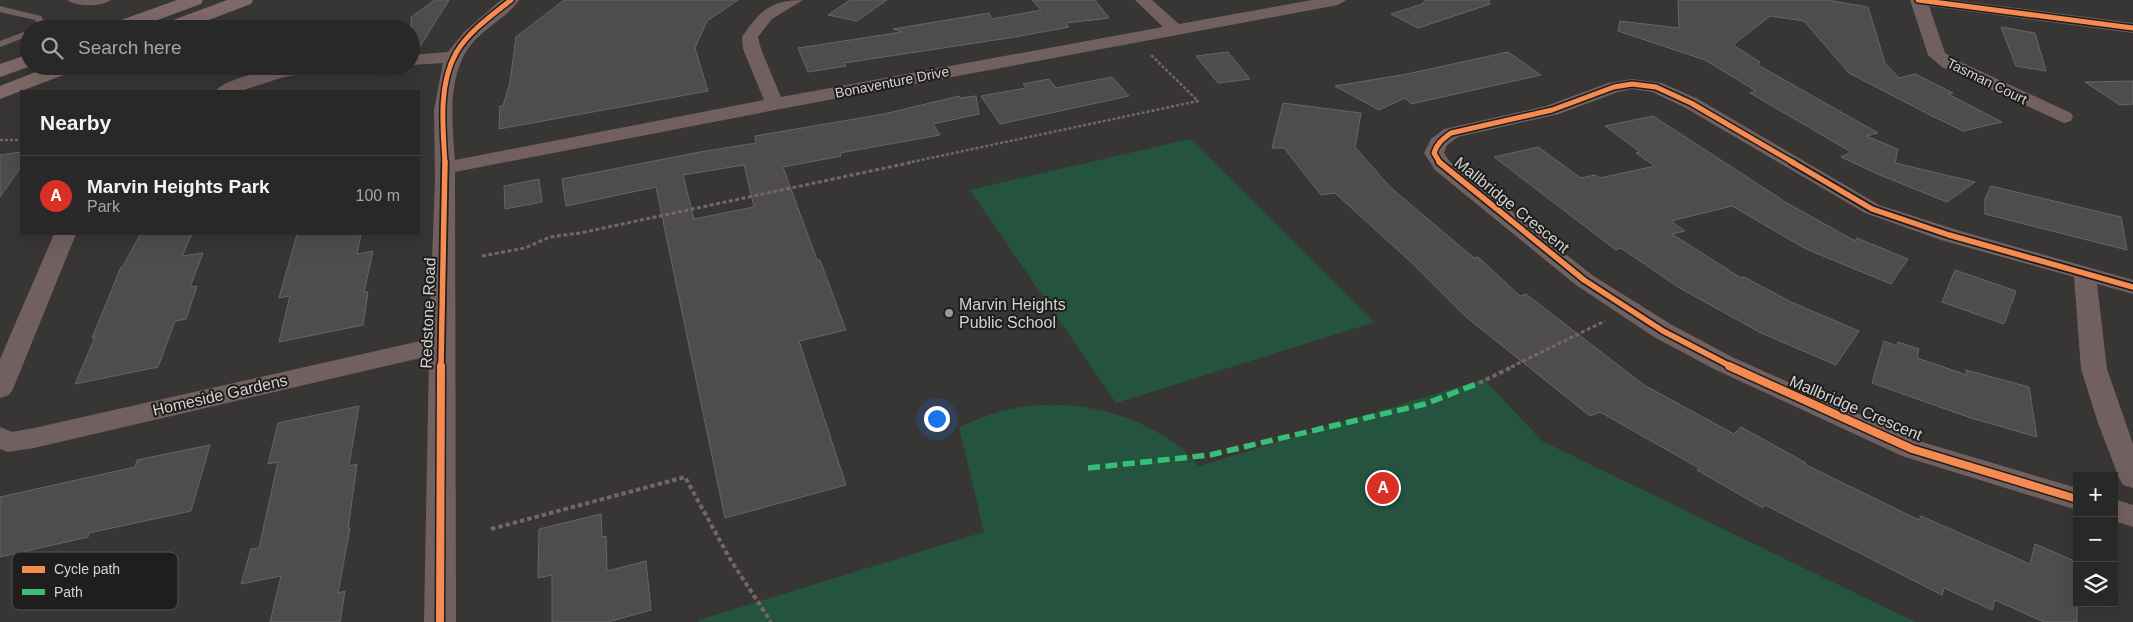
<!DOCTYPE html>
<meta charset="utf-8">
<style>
body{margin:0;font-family:Helvetica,sans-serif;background:#313030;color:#f1f3f6}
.controls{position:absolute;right:15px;bottom:15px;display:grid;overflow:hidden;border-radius:0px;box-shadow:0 5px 20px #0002}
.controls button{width:45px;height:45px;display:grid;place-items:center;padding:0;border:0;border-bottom:1px solid #454445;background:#292828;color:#f1f3f6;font:25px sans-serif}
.you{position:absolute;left:936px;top:418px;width:18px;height:18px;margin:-12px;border:4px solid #fff;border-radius:50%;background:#1a73e8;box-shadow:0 0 0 8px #1a73e833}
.badge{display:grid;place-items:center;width:32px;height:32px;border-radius:50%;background:#d93025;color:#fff;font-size:16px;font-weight:700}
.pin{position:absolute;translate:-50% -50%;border:2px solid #fff;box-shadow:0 1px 5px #0006}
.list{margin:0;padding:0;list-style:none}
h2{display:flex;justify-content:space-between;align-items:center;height:65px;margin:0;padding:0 20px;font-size:21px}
h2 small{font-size:16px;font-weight:400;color:#a5a6a8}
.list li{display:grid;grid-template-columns:32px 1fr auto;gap:15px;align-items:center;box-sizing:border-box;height:80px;padding:0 20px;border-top:1px solid #454445}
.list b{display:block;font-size:19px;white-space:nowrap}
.list p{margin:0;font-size:16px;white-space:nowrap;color:#a5a6a8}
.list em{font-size:16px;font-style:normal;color:#a5a6a8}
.icon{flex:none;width:28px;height:28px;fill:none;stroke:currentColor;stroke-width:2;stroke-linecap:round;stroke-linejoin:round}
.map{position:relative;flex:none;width:2133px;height:622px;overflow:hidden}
.search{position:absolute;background:#292828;box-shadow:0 5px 20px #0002;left:20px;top:20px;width:400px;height:55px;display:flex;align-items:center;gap:12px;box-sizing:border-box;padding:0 18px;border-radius:28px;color:#a5a6a8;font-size:19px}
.panel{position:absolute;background:#292828;box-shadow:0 5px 20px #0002;left:20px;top:90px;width:400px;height:145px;border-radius:0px}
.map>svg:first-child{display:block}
.green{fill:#24543f}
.building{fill:#4e4c4c;stroke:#676666;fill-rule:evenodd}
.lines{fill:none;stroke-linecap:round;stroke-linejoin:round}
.path-far2{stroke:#726766;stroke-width:2.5;stroke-dasharray:3 2;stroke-linecap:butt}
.path-far1{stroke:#726766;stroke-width:3;stroke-dasharray:4 2.5;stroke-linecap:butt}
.path{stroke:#726766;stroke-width:4;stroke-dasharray:4.5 3;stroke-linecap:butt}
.lane{fill:#726060;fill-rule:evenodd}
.street{fill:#726060;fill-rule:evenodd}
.secondary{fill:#7e6968;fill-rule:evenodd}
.quiet{stroke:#3abd76;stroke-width:5.5;stroke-dasharray:12 5.5;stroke-linecap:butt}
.cycleway-far2-casing{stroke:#1f1e1d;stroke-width:8}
.cycleway-far1-casing{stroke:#1f1e1d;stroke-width:9}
.cycleway-casing{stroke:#1f1e1d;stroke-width:11}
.cycleway-far2{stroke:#f68b52;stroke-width:5}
.cycleway-far1{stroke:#f68b52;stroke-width:5.5}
.cycleway{stroke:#f68b52;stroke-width:8}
.poi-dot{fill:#9c9b9a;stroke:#1f1e1d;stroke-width:2}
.labels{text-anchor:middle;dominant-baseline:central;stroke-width:4;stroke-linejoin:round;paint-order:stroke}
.far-street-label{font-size:14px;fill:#d3d2d0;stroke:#1f1e1d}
.street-label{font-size:16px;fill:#d3d2d0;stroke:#1f1e1d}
.poi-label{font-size:16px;fill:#d3d2d0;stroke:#1f1e1d;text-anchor:start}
.key{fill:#1f1e1d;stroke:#555453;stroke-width:1}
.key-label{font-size:14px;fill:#d3d2d0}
</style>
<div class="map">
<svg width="2133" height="622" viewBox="0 0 2133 622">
<rect width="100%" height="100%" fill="#373635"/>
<path class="green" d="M1190,139L1375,322L1116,403L970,190Z
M1484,379L1542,441L1915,622H699V620L984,532L959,427C973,421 987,415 1002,411C1061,396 1128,409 1177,445C1185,450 1192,460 1199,466Z"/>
<path class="building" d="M435,0H449L416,53H411V17Z
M564,0H738L707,21L695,48L708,91L499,129L500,106H503L510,82L516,37Z
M850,0H887L857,21L828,15Z
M1032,0H1095L1109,18L1066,23L1069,27L1015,37L844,63L846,66L808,72L798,48L902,32L893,29L989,13L992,19L1041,10Z
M1425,0H1489L1490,4L1418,28L1391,14L1422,4Z
M1678,0H1827L1868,7L1885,63L1899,78L1915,74L1953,93L1948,94L2002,122L1963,131L1930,115L1849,73L1804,21L1770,16L1733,45L1760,62L1758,65L1878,133L1866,136L1898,149L1895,163L1975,182L1947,202L1880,175L1841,157L1851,152L1750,93L1756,91L1705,60L1618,31L1620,21L1679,28Z
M2001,27L2035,33L2046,71L2016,66Z
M1228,52L1250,79L1218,83L1196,56Z
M1508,52L1541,75L1411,104L1405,98L1379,110L1335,86L1407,74Z
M1112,77L1129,96L1000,124L981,96L1026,88L1023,84L1049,79L1056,88Z
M2133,81V104L2120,105L2085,82Z
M959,96L960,98L976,96L979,114L933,124L940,135L840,153L841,156L783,167L817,260H820L846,330L799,341L846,485L725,518L656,187L566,206L562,179L700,152L756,143L755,136L884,114ZM744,165L754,207L694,219L683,175Z
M1283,103L1361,113L1355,147L1390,187L1474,258L1478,257L1520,296L1526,294L1644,385L1734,434L1741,427L1806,463L1804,464L1919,520L1921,516L2030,564L2035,544L2077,562V622H2044L1995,600L1992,610L1944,588L1942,595L1765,505L1763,508L1697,470L1699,468L1600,412L1590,416L1466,317L1412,263L1335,193L1321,195L1284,148H1272Z
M1653,116L1787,203L1855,241L1857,238L1908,259L1891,284L1806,249L1732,206L1671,221L1685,231L1672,234L1741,278L1744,277L1791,302L1859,331L1836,365L1761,333L1678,287L1621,248L1616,250L1494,157L1538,147L1581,178L1595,175L1600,178L1655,166L1636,153L1640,152L1605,126Z
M21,152V167L0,197V155Z
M539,179L542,202L505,209L504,186Z
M1991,186L2121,217L2127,250L1985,214V199Z
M147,234H192L182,256L203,253L190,287L197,286L186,319L175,321L158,367L75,384L95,337L92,338L121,267L123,266L140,235Z
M297,234H361L357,254L373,251L364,292H368L363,325L279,342L290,296L279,298Z
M1955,270L2016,291L2004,324L1942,302Z
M1884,341L1897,346L1898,342L1919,349L1917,358L1967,375L1966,370L2029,387L2037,437L1971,418L1872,383Z
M359,406L349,466L357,464L348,529L350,528L338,593L345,591L340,622H270L281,576L241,584L251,549L259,548L278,462L268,464L278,423Z
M210,445L191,511L89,533L88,537L0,557V497L135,467L137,460Z
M601,514L602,537L606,536L607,571L646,561L651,610L608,622H552V575L538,578L539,529Z"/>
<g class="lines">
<path class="path-far2" d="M0,140H21
M907,163L1198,101L1150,54"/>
<path class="path-far1" d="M482,256L525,248L550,237L580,233L913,162
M1511,367L1605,321"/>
<path class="path" d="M1479,383L1514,366
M491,529L685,477L730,559L771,622"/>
<path class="lane" d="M67,0H111C101,7 77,7 67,0Z
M0,6L41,16L48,28L40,29L35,20L0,12Z
M29,30V36L0,47V41Z"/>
<path class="street" d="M501,0H519C509,15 489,26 476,39C446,70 452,120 455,160L764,100L743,49L742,37C760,11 770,0 803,0L772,19L758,37L761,49L781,97L1163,27L1135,0H1152L1179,24L1312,0H1346L1338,5L775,110L455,172L456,622H424L429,356L34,448L8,452L0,449V427L12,432L34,428L429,339L435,180L434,110L443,63L411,65V55L448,52L464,32Z
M1910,0H1953L2133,23V33L1929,6L1945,53L1954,59L2071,113L2073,117L2071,121L2064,123L1942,67L1928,55Z
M284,66H328L325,70L284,77L241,91H216C224,79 269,70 284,66Z
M1632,79L1662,83L1698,99L1879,205L1957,230L2133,280V294L2097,284L2107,369L2133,444V488L2123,485L2119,478L2098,423L2081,369L2074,277L1941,240L1865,213L1684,107L1652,92L1632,89L1618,92L1559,114L1458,137L1447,145L1444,153L1450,162L1592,275L1672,325L1732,357L1922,442L2077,488V510L1902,456L1714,369L1654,337L1576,285L1435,170L1424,153L1431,139L1444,129L1546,106L1608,83Z
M54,234H76L13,389L9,395L0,398V359Z
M2114,499L2133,505V527L2114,521Z"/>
<path class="secondary" d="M177,0H203L201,4L133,29H104L107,25Z
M227,0H253L251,4L185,29L162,27L165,23Z
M29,54V66H31L0,77V64Z
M51,66H80L77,70L0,99V86Z"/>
<path class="quiet" d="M1088,468L1210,455L1425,404L1479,383"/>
<g class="cycleway-far2-casing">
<path id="cycleway-far2" d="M1918,0L2133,28
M445,163C443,128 438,85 456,53C468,32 492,15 511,0
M1440,163L1434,153C1437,143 1443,139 1451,133L1552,110L1614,87L1632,84L1656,87L1691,103L1794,163"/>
</g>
<g class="cycleway-far1-casing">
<path id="cycleway-far1" d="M1439,162L1584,280L1663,331L1732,367
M1792,162L1872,209L1949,235L2133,287
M441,367L445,162"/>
</g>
<g class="cycleway-casing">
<path id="cycleway" d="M1729,366L1912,449L2077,499
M440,622L441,366"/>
</g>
<use href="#cycleway-far2" class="cycleway-far2"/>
<use href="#cycleway-far1" class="cycleway-far1"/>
<use href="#cycleway" class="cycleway"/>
</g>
<circle class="poi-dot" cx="949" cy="313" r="5"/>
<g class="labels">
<g class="far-street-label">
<text transform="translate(1987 81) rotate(26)">Tasman Court</text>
<text transform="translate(892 82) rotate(-11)">Bonaventure Drive</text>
</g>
<g class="street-label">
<text transform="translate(1512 205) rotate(39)">Mallbridge Crescent</text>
<text transform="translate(428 313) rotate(-88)">Redstone Road</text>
<text transform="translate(220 395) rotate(-13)">Homeside Gardens</text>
<text transform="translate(1856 408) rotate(23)">Mallbridge Crescent</text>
</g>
<g class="poi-label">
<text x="959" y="304">Marvin Heights<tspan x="959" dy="18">Public School</tspan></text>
</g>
</g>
<rect x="12" y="552" width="166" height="58" rx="8" class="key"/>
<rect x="22" y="566" width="23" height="7" fill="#f68b52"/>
<rect x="22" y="589" width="23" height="6" fill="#3abd76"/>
<g class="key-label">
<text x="54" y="574">Cycle path</text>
<text x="54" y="597">Path</text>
</g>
</svg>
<div class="controls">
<button>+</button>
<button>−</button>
<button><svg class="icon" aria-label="layers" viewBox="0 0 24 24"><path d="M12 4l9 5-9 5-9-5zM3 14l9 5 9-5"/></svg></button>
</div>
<div class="you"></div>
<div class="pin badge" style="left:1383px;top:488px">A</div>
<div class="search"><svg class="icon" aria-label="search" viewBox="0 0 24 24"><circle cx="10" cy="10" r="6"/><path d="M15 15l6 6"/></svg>Search here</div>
<section class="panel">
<h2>Nearby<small></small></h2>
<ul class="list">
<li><span class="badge">A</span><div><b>Marvin Heights Park</b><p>Park</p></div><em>100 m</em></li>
</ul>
</section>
</div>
